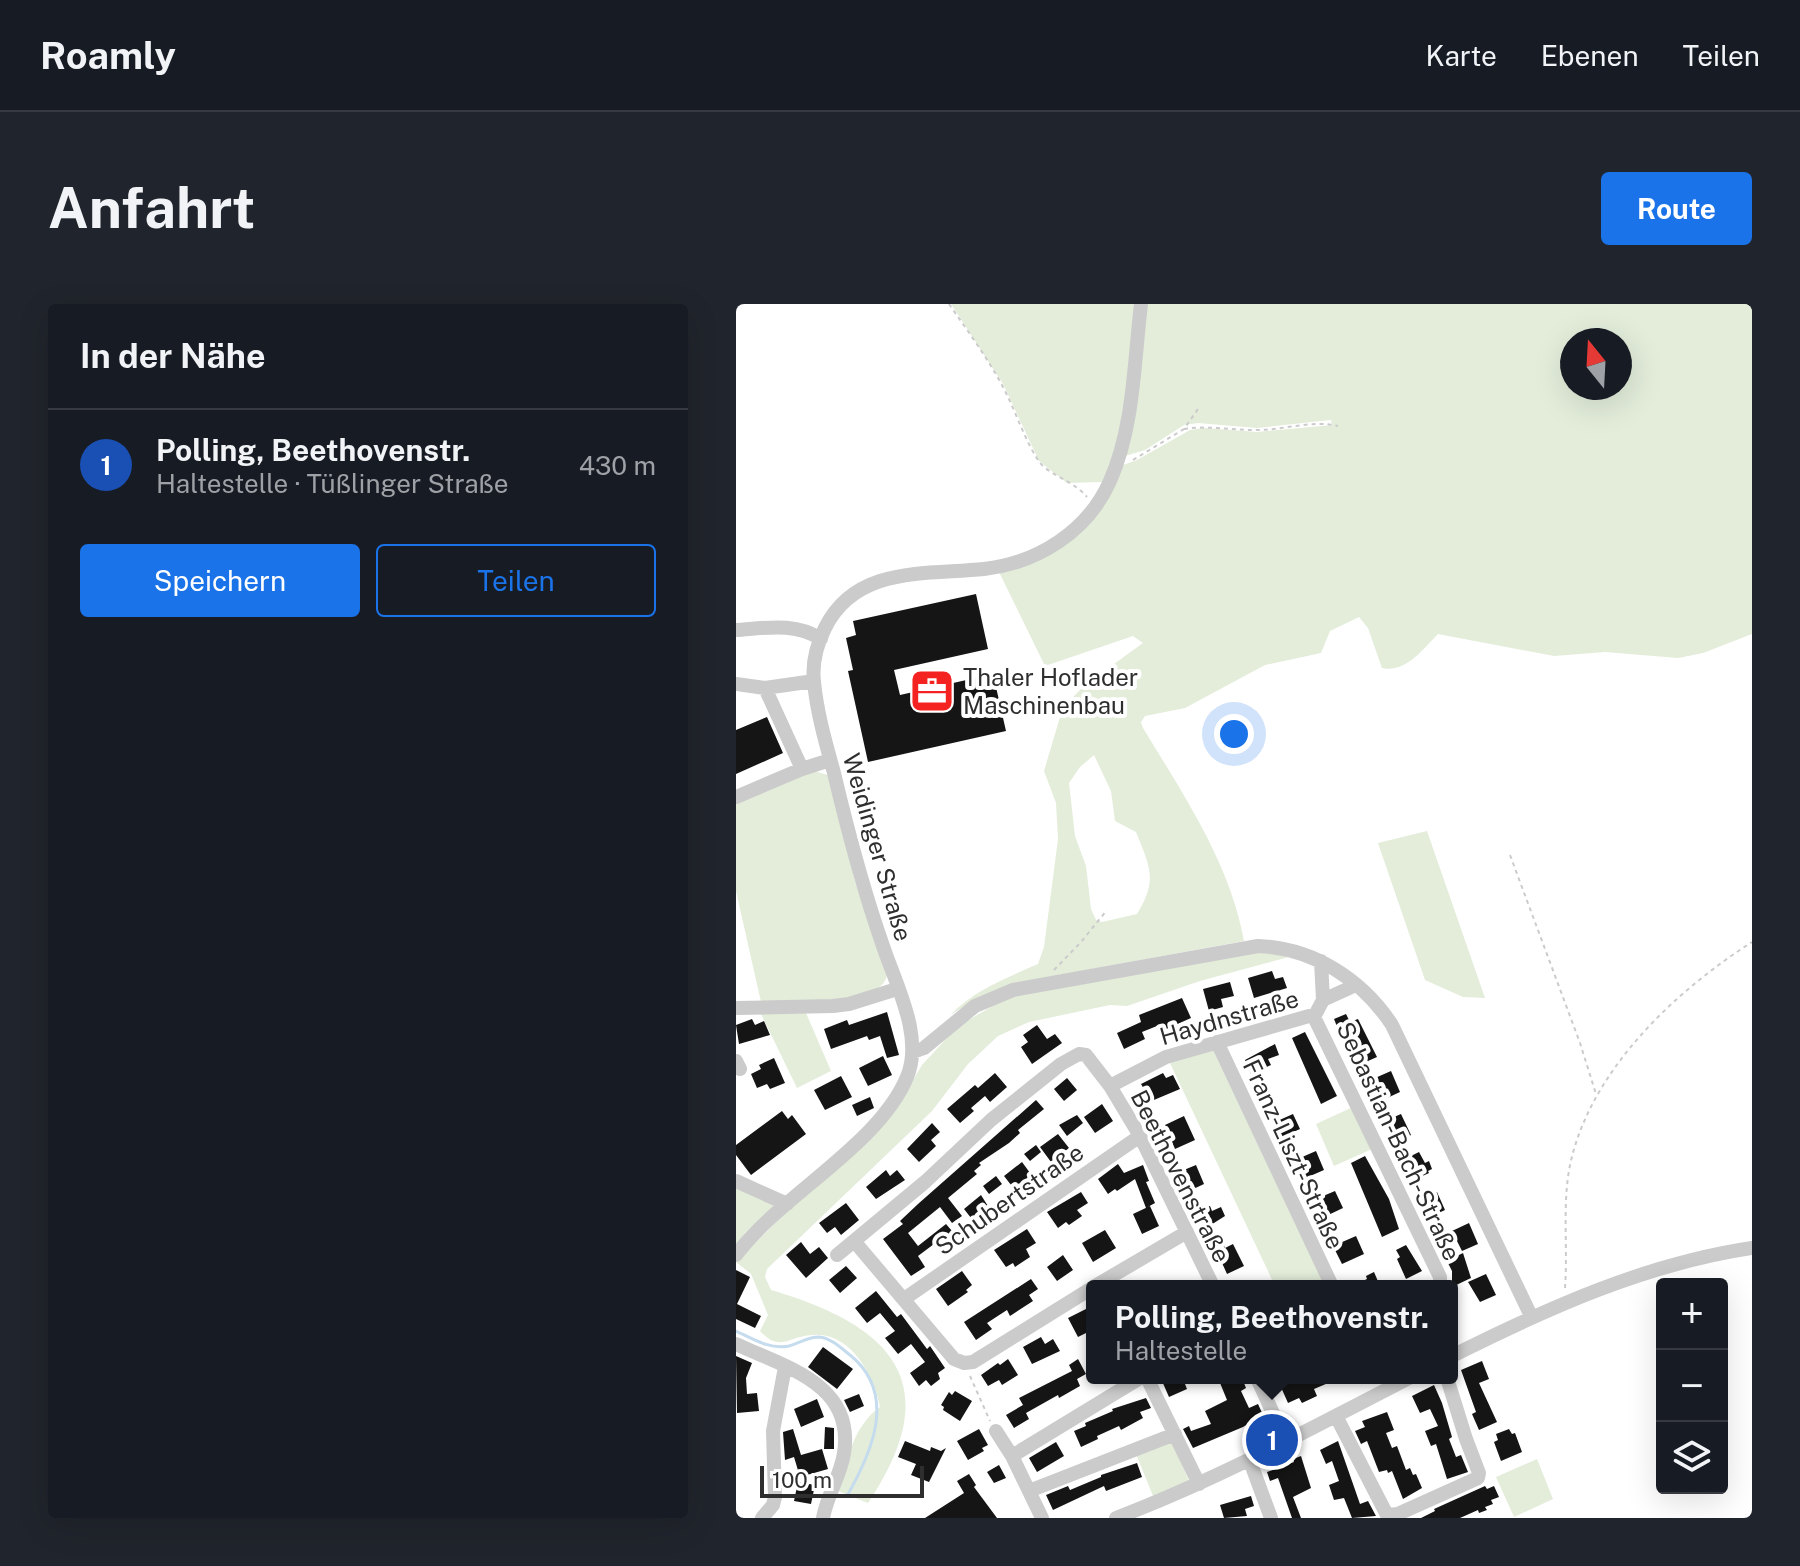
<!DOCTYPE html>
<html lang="de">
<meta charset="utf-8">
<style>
body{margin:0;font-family:"Public Sans",sans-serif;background:#20242c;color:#f1f3f6}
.controls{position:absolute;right:24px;bottom:24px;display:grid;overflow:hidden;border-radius:8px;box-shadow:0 8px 32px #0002}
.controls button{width:72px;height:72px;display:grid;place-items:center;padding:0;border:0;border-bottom:2px solid #363941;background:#171b24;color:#f1f3f6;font:40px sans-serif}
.compass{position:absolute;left:824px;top:24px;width:72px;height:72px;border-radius:50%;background:#171b24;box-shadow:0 8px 32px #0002;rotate:342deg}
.scale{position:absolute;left:24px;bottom:20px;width:164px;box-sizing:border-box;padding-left:8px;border:4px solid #2e2e2e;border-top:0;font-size:22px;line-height:28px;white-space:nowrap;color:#2e2e2e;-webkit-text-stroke:6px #fff;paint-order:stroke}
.you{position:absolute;left:498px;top:430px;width:28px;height:28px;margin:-20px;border:6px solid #fff;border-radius:50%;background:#1a73e8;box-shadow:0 0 0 12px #1a73e833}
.badge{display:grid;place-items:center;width:52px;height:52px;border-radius:50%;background:#1a73e8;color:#fff;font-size:26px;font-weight:700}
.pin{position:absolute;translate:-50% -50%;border:4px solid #fff;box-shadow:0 2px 8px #0006}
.popup{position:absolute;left:350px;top:976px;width:372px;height:104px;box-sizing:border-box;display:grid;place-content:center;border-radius:8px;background:#171b24;filter:drop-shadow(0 2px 6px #0005);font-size:26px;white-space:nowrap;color:#9ea1a6}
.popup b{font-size:30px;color:#f1f3f6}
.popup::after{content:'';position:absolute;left:50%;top:100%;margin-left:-16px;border:16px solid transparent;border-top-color:#171b24}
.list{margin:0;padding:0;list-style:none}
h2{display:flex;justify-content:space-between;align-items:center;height:104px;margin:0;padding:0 32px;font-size:34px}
h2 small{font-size:26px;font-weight:400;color:#9ea1a6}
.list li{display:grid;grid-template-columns:52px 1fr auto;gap:24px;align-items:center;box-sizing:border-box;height:112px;padding:0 32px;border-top:2px solid #363941}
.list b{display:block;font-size:30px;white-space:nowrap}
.list p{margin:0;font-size:26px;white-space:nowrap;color:#9ea1a6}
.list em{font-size:26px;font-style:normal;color:#9ea1a6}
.actions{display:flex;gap:16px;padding:24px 32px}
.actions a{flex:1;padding:18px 0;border:2px solid #1a73e8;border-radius:8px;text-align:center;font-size:28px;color:#1a73e8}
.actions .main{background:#1a73e8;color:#fff}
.icon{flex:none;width:44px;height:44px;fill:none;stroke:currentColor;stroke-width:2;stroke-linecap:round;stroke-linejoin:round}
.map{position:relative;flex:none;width:1016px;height:1214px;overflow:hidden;border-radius:8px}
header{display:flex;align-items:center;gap:48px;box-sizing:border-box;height:112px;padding:0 40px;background:#171b24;border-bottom:2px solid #363941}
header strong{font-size:38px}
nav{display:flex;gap:44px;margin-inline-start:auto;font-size:28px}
.intro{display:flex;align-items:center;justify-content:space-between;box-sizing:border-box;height:192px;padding:0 48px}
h1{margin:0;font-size:56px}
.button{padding:20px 36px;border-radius:8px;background:#1a73e8;color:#fff;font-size:28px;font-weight:700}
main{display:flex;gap:48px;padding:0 48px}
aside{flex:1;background:#171b24;border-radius:8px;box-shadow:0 8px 32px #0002}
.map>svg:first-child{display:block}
.green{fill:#e3edda;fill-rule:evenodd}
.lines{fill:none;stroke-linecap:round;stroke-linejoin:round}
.stream{stroke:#c5dbee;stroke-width:3}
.building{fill:#151515}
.path{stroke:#cbcbcb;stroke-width:2;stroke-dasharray:4 4;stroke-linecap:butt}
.minor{stroke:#cbcbcb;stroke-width:14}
.labels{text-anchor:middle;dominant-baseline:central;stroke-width:8;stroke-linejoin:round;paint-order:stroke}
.poi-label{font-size:24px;fill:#2e2e2e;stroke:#fff;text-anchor:start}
.street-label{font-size:24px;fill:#2e2e2e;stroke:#fff}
</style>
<header>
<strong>Roamly</strong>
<nav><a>Karte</a><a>Ebenen</a><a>Teilen</a></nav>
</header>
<div class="intro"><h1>Anfahrt</h1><a class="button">Route</a></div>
<main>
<aside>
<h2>In der Nähe<small></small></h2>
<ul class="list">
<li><span class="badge" style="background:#1a4fb4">1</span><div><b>Polling, Beethovenstr.</b><p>Haltestelle · Tüßlinger Straße</p></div><em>430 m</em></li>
</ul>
<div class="actions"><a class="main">Speichern</a><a>Teilen</a></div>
</aside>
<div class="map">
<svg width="1016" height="1214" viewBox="0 0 1016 1214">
<rect width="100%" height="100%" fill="#fff"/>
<path class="green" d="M215,0H1016V330L967,349L942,354L869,348L818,352L702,330C686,346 670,369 646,364L632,324L623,313L594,327L585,349L529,361L449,404L409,412L405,418L407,424C447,490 494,559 508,637L285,678L245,692L214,711C239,686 270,674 302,660L308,643L322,535L320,499L308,467L327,403L349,381L407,339L397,332L309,362L263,268L317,248L387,161L401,156L454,126L468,124L521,128L596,121L595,116L521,124L462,119L448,121L409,146L379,155L366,178L331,179L303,157L267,80ZM836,36H884V84H836ZM358,451L375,487L379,517L400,528C414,563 422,576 401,610L366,618L360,616L355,605L350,562L339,532L333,479L344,463Z
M78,467L92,471L119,577L151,671C147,702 51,698 25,698L0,587V500Z
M691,527L749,694L727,693L689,676L642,539Z
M526,648L553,653L464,677L391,702L374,701L293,718L262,732L232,760L196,807L31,965L29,973L35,986C157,1022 212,1079 132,1199L102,1187C111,1157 117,1122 144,1103C138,1071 114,1027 76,1031C53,1032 44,1049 24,1027L32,1011L15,970L0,958L168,791L186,761L210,735L226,720L265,697L288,689Z
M70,709L95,767L61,784L25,710Z
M477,746L589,982H539L434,759Z
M617,803L636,845L598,862L580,820Z
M0,880L34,896L38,903L10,928L0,941Z
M436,1137L453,1177L417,1192L400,1150Z
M801,1155L817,1195L778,1213L760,1173Z"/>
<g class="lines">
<path class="stream" d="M0,1027C17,1035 34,1046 53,1042C63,1039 72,1033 83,1033C95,1034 105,1044 114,1051C162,1090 136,1148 111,1192"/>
</g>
<path class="building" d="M240,290L252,345L158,366L164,391L257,370L270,427L132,458L112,367L117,366L110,334L120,331L117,317Z
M31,413L47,449L0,470V426Z
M536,667L539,675L547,673L551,684L518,694L512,674Z
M494,678L498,692L485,695L487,703L473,707L467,685Z
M446,694L455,714L428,726L426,720L406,728L409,735L388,745L381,729L405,718L403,711Z
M151,708L163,751L151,754L144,732L133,736L131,732L95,745L88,725L111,716L113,721Z
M610,710L614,718L622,715L641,753L632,757L639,774L655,767L664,788L649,795L658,813L665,810L675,831L667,835L675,852L683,848L689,859L693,857L696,865L692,867L693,869L678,876L669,858L666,859L649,818L645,820L617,754L615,755L608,740L598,715Z
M16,715L19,721L28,717L34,731L3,740L0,721Z
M301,721L311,735L319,730L326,739L296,760L285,743L292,738L287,731Z
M569,728L601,792L585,800L556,734Z
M539,740L543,751L532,755L535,761L515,770L509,756Z
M147,752L156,771L132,782L123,764Z
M38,754L49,779L34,785L31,780L21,784L15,770L25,765L23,761Z
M259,769L271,783L254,798L249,792L235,804L238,807L224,819L211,805L239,781L242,784Z
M427,769L430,774L437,771L444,785L406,801L400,788L408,785L405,780Z
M105,772L116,793L89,806L78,786Z
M331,774L341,786L328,797L318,785Z
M134,793L138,804L121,812L116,801Z
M300,796L308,805L282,826L284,829L273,839L243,859L245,861L238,867L241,870L212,894L226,912L216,919L204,903L172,929L182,942L210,920L222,934L204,948L198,940L182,952L189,963L175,972L147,935L167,920L164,917L182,900Z
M366,800L377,817L359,829L348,813Z
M46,807L52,815L56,811L70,830L15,871L0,851V841Z
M557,810L564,825L546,833L539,818Z
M341,811L347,819L331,832L323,821Z
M448,812L459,836L439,845L429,821Z
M196,819L204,828L195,836L200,842L183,858L171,845Z
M322,830L333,844L315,858L304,843Z
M300,841L305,848L294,857L288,850Z
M580,847L588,866L565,876L557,857Z
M629,852L653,895L663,925L646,933L615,859Z
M286,858L297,873L279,886L268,872Z
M382,860L388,869L407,861L413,877L410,878L419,899L410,904L399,875L381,887L379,885L372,890L362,875Z
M460,861L468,880L451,888L443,868Z
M150,866L154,872L161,866L169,876L140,895L130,883Z
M260,872L266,880L253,890L247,882Z
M689,884L693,892L701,888L709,906L694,913L686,895L682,897L679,889Z
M599,887L607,904L588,913L580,895Z
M345,888L352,899L341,906L346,912L333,921L330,918L322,924L311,908Z
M245,891L255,907L239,919L228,905Z
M110,899L123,916L105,931L99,923L91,929L83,919Z
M414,902L423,922L406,930L397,910Z
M474,902L476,907L485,903L489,912L470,924L462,907Z
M733,919L742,940L726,947L716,927Z
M291,925L300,939L290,945L294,953L279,963L277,959L270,963L258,946Z
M369,926L380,944L357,958L346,939Z
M620,932L628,950L606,960L597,942Z
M486,936L489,944L497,940L508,962L491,970L482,950L478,952L474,942Z
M65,938L74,950L83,943L92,954L70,974L50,951Z
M670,941L686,967L670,975L661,955L664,953L660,946Z
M727,949L735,974L716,983V967L711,957Z
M327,951L337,966L321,977L311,963Z
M110,962L121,974L104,989L93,976Z
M0,966L14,973L1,1000L25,1012L19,1024L0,1015Z
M226,967L236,981L230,986L232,988L212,1002L200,985Z
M638,968L644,982H616L631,975L630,972Z
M750,970L760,991L744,998L732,978Z
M295,975L302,985L293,991L297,997L274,1012L271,1006L251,1019L256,1025L240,1036L228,1018Z
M140,987L161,1013L165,1010L191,1045L194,1042L209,1064L202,1069L204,1075L195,1082L190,1076L183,1082L174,1069L189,1058L175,1040L162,1050L149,1034L159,1027L144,1009L131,1019L119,1004Z
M356,1002V1026L342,1033L332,1014Z
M305,1033L309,1040L317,1035L324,1047L296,1060L287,1043Z
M87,1043L117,1065L101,1085L72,1063Z
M0,1052L16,1059L10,1074L11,1090L21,1089L23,1107L1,1109Z
M272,1055L282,1071L266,1081L263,1076L252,1082L245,1071L262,1059L264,1061Z
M342,1055L350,1070L341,1075L344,1082L323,1094L322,1091L290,1109L293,1115L278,1124L270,1111L287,1101L283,1094L336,1067L333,1061Z
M746,1057L753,1075L743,1079L761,1118L743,1126L736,1110L740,1108L725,1066Z
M432,1074H464L449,1080L451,1085L433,1093L426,1077Z
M482,1074H506L510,1084L505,1087L513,1104L522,1100L527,1111L507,1123L457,1144L447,1125L453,1122L455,1127L475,1120L469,1107L491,1096Z
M561,1074H604L578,1085L581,1092L566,1099L563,1094L552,1099L544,1081Z
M698,1081L706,1099L716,1133L713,1135L720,1153L725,1151L732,1168L711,1175L700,1140L695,1142L689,1127L702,1122L694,1105L684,1109L676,1092Z
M219,1087L236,1097L224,1117L207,1106L208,1103L205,1101L213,1088L216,1091Z
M123,1090L128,1102L114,1108L108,1096Z
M410,1094L415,1104L404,1108L407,1114L385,1126L383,1122L361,1132L362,1135L345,1143L338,1127L350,1122L349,1119L377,1107L376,1105Z
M81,1095L88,1113L65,1123L58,1105Z
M651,1108L658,1126L650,1129L656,1144L661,1142L670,1166L674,1164L677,1171L680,1170L686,1184L667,1195L656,1167L652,1169L651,1166L643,1168L631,1137L625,1140L619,1127L629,1123L626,1117Z
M89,1123L98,1124V1145H88Z
M57,1125L65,1151L86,1145L92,1165L64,1173L58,1153L49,1156L47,1128Z
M243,1125L252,1141L246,1144L248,1147L232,1156L221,1137Z
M773,1125L776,1130L779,1129L786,1148L765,1157L758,1138L762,1136L760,1130Z
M169,1137L194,1147L195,1143L205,1147L210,1144L193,1178L175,1171L180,1160L162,1153Z
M602,1137L624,1200L632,1197L640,1212L616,1214L608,1194L598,1196L593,1181L603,1177L596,1157L590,1160L584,1146Z
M320,1138L328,1152L301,1168L293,1154Z
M565,1152L575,1184L557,1193L565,1214H556L542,1174L534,1177L531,1168L558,1158L557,1155Z
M401,1159L406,1173L370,1187L368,1182L317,1206L310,1191L332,1182L334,1186L365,1173V1171Z
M263,1161L270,1174L258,1179L251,1168Z
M233,1170L240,1181L238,1183L261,1214H189L228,1189L221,1177Z
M62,1178L79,1181L75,1200L58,1197Z
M749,1182L751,1185L758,1182L763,1193L755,1196L757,1200L749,1203L751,1206L743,1209L742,1206L724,1214H685L699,1207L698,1205Z
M515,1192L518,1202L509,1205L511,1212L488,1214L484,1201Z"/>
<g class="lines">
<path class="path" d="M213,0C233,29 254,57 270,89C281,111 289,136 302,156C310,170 337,176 351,193
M448,125C474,121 499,127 525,126C550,125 578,116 602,122
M397,156L448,125L462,105
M774,551L844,739L860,790
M318,666L345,638L371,606
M829,984C832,943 826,901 834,861C854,767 938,688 1016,638
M234,1072L254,1117"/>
<path class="minor" d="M0,326C30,324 59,318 85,335
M0,380L29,384L78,377
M29,384L66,465
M0,493L66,465L94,456
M585,657L587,696
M0,704L97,702L113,700L161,685
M578,713L704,973V982
M481,738L596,982
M177,748L188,744L239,702L277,686L522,642C577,644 626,675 656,721L795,1012
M0,757L4,765
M374,782L430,753L573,712L578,713L587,696L620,681
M0,877L51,900
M0,951C45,891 143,841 171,773C188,733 160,681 147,642C127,585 112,528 98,469C90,440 81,409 78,378C76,360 81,340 89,324C120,261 191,271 248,265C302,259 352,227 374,177C398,123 398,58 405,0
M101,951L118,937
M359,982L451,928
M356,984L237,1058L228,1059L218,1055L118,937L189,878L255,816L325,760L343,750L350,751L374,782L404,832L477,982
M168,995L404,832
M0,1040C49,1063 119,1080 108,1149C105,1171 91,1191 87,1214
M716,1052C812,1004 909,960 1016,944
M411,1074L463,1180
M521,1074L550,1138
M600,1112L651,1211L662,1210L742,1174L743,1169L730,1135L711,1074
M260,1127L276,1152
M514,1157L535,1214
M293,1187L439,1130
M26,1214L37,1201L39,1193L37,1127L49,1063
M306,1214L276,1152L404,1074
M380,1214C482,1175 576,1124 673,1074"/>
</g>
<defs>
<g id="office-square" transform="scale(2.3)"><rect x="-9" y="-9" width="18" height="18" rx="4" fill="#f42221" stroke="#fff"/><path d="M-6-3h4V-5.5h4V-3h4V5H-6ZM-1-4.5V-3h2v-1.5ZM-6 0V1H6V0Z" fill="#fff"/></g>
</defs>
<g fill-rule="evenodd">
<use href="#office-square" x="196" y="387"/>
</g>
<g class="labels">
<g class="poi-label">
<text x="227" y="373">Thaler Hoflader<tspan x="227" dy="28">Maschinenbau</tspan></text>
</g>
<g class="street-label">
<text transform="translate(142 543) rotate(74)">Weidinger Straße</text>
<text transform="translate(493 713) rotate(-16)">Haydnstraße</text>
<text transform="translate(663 837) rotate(65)">Sebastian-Bach-Straße</text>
<text transform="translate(558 850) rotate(65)">Franz-Liszt-Straße</text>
<text transform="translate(445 872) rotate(63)">Beethovenstraße</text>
<text transform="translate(273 895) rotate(-35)">Schubertstraße</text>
</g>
</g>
</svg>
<div class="controls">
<button>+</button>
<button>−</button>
<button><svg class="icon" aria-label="layers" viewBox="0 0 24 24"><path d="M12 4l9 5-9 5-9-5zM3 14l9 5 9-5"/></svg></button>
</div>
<svg class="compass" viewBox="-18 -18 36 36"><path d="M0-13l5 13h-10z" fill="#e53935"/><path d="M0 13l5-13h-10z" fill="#9ea1a6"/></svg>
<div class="scale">100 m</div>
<div class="you"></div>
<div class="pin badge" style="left:536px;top:1136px;background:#1a4fb4">1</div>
<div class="popup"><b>Polling, Beethovenstr.</b>Haltestelle</div>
</div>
</main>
